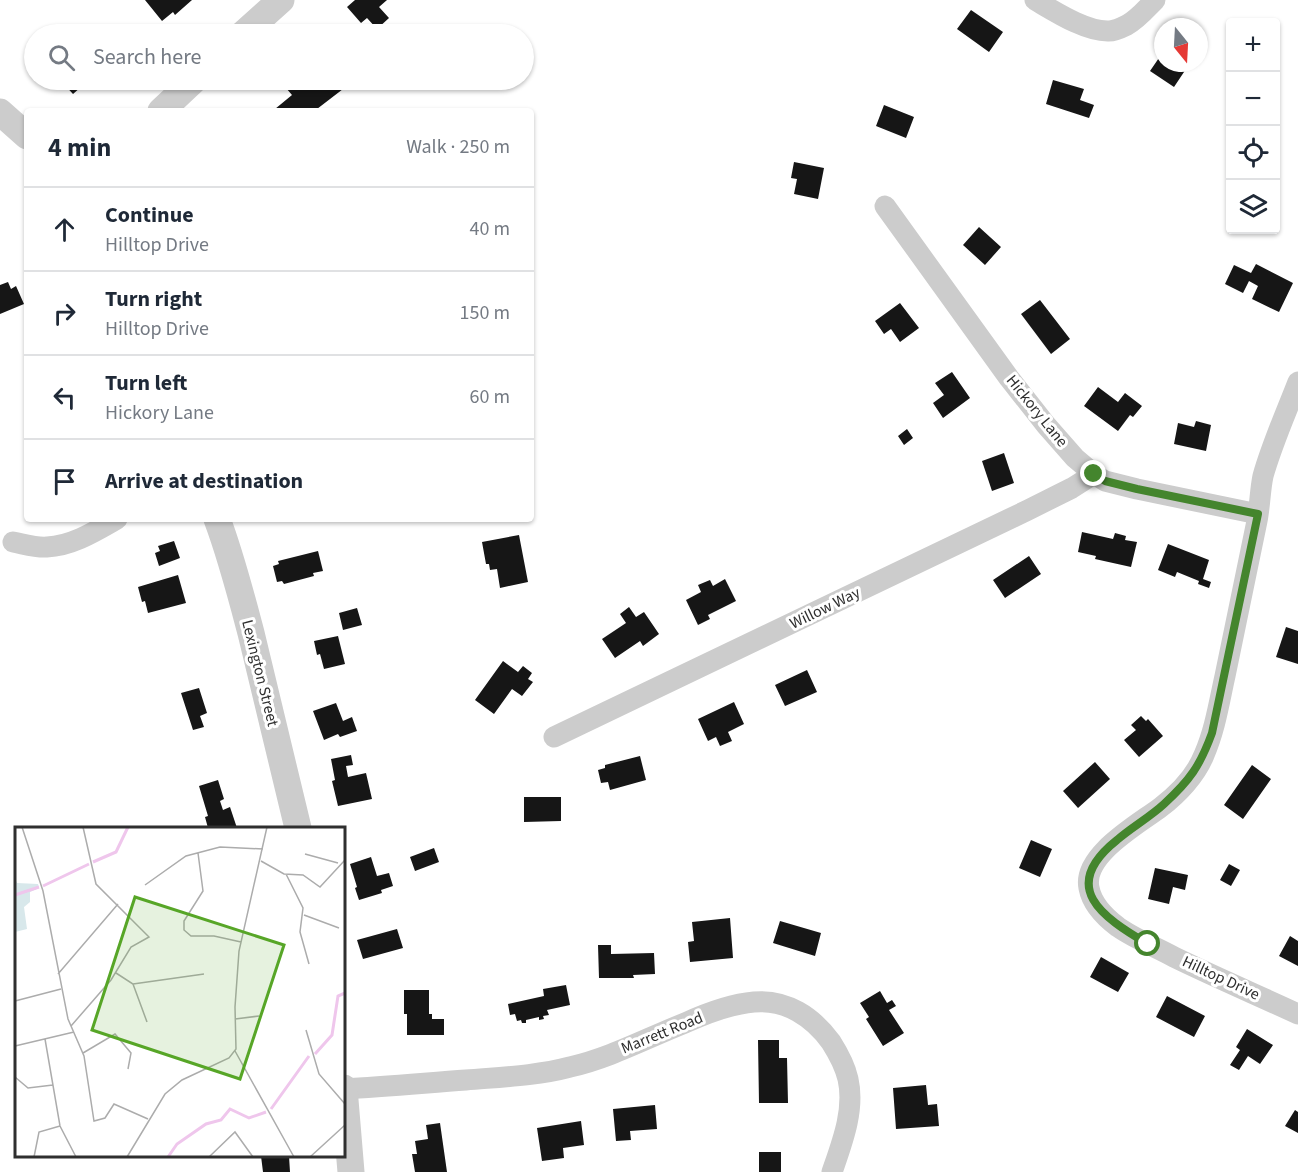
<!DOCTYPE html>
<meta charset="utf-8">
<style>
body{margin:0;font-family:"Source Sans 3",sans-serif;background:#f6f6f7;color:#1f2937}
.controls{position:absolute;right:18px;top:18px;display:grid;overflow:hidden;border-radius:6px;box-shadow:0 2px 4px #0004}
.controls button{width:54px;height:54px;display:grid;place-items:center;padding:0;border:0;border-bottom:2px solid #e0e1e3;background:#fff;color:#1f2937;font:30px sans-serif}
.compass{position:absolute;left:1154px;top:18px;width:54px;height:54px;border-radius:50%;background:#fff;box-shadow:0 2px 4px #0004;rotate:162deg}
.stop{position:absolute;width:18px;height:18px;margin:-14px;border:4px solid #44852d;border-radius:50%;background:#fff}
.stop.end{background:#44852d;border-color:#fff;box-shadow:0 2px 6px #0008}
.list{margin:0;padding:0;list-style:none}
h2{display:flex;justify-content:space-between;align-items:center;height:78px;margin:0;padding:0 24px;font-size:26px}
h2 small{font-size:20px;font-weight:400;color:#747a83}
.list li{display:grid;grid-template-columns:39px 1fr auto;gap:18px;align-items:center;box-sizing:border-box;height:84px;padding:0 24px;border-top:2px solid #e0e1e3}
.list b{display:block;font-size:22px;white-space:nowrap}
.list p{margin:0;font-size:20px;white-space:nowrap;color:#747a83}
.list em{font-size:20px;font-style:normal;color:#747a83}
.icon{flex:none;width:33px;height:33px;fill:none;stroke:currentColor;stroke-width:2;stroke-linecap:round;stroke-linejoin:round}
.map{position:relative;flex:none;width:1298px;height:1172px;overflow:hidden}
.search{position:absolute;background:#fff;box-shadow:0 2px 4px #0004;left:24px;top:24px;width:510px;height:66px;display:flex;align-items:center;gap:15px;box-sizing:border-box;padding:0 21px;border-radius:33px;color:#747a83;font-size:22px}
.panel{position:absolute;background:#fff;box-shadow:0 2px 4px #0004;left:24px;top:108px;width:510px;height:414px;border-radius:6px}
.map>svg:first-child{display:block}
.building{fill:#161616}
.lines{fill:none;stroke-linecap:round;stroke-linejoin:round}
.minor{stroke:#ccc;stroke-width:21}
.tertiary{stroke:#ccc;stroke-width:27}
.route{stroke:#44852d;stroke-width:8}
.labels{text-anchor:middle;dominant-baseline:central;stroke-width:6;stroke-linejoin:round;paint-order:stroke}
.street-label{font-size:16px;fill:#2f2f2f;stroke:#fff}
.inset-river{fill:none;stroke:#efc6ec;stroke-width:3}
.inset-road{fill:none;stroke:#acacac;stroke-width:1.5}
.view{fill:#57a627;fill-opacity:0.15;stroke:#57a627;stroke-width:3}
.inset-edge{fill:none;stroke:#2f2f2f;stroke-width:3}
</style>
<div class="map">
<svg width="1298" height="1172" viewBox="0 0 1298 1172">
<rect width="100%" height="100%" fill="#fff"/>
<path class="building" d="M145,0H192L175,15L173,12L162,21Z
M355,0H387L379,7L389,18L377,29L367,18L361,23L347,7Z
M971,10L1003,32L989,52L957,29Z
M1163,52V63H1190L1174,87L1150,71Z
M60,80H89L73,94Z
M296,80H336L343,89L317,109L318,111H276L275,109L292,95L286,88Z
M1053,80L1084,89L1080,100L1094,105L1089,118L1046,104Z
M884,105L914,117L906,138L876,126Z
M794,162L824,168L818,199L794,194L797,179L791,178Z
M979,227L1001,247L985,265L963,245Z
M1256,264L1293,283L1279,312L1252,299L1258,286L1249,281L1243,293L1225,284L1234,265L1251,273Z
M8,282L11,289L16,286L24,304L0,314V285Z
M1040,300L1070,339L1051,354L1021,314Z
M900,303L919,328L900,342L891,329L884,334L875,321Z
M952,372L970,398L943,418L933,403L944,395L935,383Z
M1098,387L1118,402L1125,393L1142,406L1133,417L1130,415L1118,431L1084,406Z
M1196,421L1211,425L1206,451L1174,444L1178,423L1194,427Z
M907,429L913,438L904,445L898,436Z
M1004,453L1014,483L992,491L982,461Z
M1082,532L1113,539L1115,533L1126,536L1125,540L1137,542L1131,567L1095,559L1096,556L1078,552Z
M519,535L528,582L500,588L497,569L490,570L489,564H486L482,542Z
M174,541L180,558L159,566L155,553L160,551L158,546Z
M1168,544L1209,560L1203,579L1211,582L1209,588L1198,584L1199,581L1177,572L1175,577L1158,570Z
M318,551L323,571L313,573L314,576L284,584L282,581L277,582L273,566L279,564L278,561Z
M1029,556L1041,574L1005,598L993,580Z
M178,575L186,603L148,613L145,601L142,602L138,587Z
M725,579L736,601L708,615L710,619L698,625L686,600L701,592L698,585L710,580L713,586Z
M629,607L636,617L644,612L659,634L643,646L640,641L615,658L602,639L626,623L620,614Z
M357,608L362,625L343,630L339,613Z
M1286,627L1298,631V664L1276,657Z
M338,636L345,664L324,669L320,654L317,655L314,641Z
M503,661L518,672L523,666L532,673L528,679L533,682L522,696L512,689L494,714L475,700Z
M807,670L817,692L785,706L775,685Z
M199,688L207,713L200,716L204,727L193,730L181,693Z
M734,702L744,724L728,732L732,741L720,746L716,737L708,741L698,719Z
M336,703L343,721L352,717L357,731L340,737L338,734L324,740L313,711Z
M1141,716L1146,721L1148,719L1163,736L1139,757L1124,740L1136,730L1131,725Z
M351,755L353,765L346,766L348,777L366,773L372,799L338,806L332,781L335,780L331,759Z
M640,756L646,780L610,790L608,782L601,783L598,770L605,768V765Z
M1095,762L1110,779L1078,808L1063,791Z
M1252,765L1271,779L1243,819L1224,805Z
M218,780L224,799L220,801L223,810L230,807L237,828H208L205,817L208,816L199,786Z
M524,797H561V821L524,822Z
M1031,840L1052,849L1040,877L1019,868Z
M434,848L439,862L415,871L410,857Z
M371,857L377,876L389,873L393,886L381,890L382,893L359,900L355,888L357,887L350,864Z
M1229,864L1240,870L1231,886L1220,880Z
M1155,868L1188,875L1185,890L1173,887L1169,904L1148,899Z
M730,918L733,958L690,962L688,942L694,941L692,922Z
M780,921L821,933L815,956L773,943Z
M397,929L403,948L363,959L357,940Z
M1290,936L1298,941V966L1279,956Z
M598,945H611V954L654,953L655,974L633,975L634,978H599Z
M1101,957L1129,973L1118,992L1090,977Z
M566,985L570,1005L547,1010L549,1015L543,1016L544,1019L539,1020V1017L526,1020V1023H522L521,1020L517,1021L515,1014L510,1015L508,1004L544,996L543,989Z
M404,990H429V1014H432V1019H444V1035H407V1014H404Z
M880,991L887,1003L892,1000L896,1006L889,1010L904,1033L883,1046L866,1019L869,1017L860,1003Z
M1167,996L1205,1016L1194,1037L1156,1017Z
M1247,1029L1273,1045L1260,1064L1248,1056L1239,1070L1230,1065L1240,1050L1236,1047Z
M758,1040H779V1058H787L788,1103H759Z
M926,1085L928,1105L937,1104L939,1126L896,1129L893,1088Z
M655,1105L657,1129L630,1131L631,1140L616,1141L613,1109Z
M1295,1110L1298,1112V1133L1285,1126Z
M581,1121L584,1145L563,1148L564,1158L542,1161L537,1128Z
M440,1123L447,1172H415L412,1154H417L415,1141L428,1139L426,1125Z
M759,1152H781V1172H759Z
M261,1156H289L290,1172H263Z"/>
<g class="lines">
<path class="minor" d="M1035,0C1054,11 1086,32 1109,31C1114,31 1121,28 1127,25C1138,19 1146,9 1155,0
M885,206L1009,378L1046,425L1075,458L1094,474L1105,481L1137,489L1258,514
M1298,382C1286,413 1272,444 1263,476C1260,490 1260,506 1257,521C1246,573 1236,624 1225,676C1219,703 1215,730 1204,755C1196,775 1178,794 1161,807C1139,824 1082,855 1089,888C1092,904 1106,918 1118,927C1135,939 1156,947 1174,957C1215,977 1257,995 1298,1014
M13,542C24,544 36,548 47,547C72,546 96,531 117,519
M554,737L1028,510L1072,488L1094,474
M344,1089C385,1087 425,1083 466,1080C501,1077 536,1076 570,1067C610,1058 647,1038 685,1023C707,1013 730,1004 754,1002C786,999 813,1017 831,1042C838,1053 845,1066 848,1079C855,1110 842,1143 832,1172"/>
<path class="tertiary" d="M243,34L281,0
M161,111L194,80
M0,112L27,136
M217,519C231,556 241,595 251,633C267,698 282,763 298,828
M344,1088L351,1172"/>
</g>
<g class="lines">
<path class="route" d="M1094,474L1105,481L1137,489L1258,514L1212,733C1200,766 1190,780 1164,804C1150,817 1132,827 1117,840C1058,887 1102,917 1148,944"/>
</g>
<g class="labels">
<g class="street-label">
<text transform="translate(1037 411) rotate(51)">Hickory Lane</text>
<text transform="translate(825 608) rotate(-26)">Willow Way</text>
<text transform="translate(260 673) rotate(76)">Lexington Street</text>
<text transform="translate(1221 978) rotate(25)">Hilltop Drive</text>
<text transform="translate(662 1033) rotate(-22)">Marrett Road</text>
</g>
</g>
<g transform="translate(15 827)">
<rect width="330" height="330" fill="#fff"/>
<path d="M0,51L2,56L23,57L24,61L15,65V75L9,80L12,102L0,105Z" fill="#d8e8eb"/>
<path class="inset-river" d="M78,35L101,25L113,0M28,59L74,37M0,68L24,60M300,227L317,208L323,169L330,166M256,282L294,229M153,330L162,317L191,297L206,293L215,282L234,291L251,285"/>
<path class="inset-road" d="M7,0L28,64L53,192L69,229L79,294L90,291L99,277L133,292M183,26L188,64L169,94V103L176,109H199L226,115M290,27L323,36M246,34L269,47L288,48L305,60L330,33M271,47L288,81L285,105L294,137M130,58L171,29L205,20L248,22M289,88L324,101M101,146L118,157L132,195M43,147L103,77M118,157L189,147M0,174L46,162M220,192L244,189M56,199L96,153L116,120L134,110L81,57L68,0M291,203L304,247L330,277M30,212L45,299L61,330M0,219L59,205M220,224L279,330M68,226L100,207L116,226L113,242M0,250L13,261L38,258M19,330L24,305L45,299M112,330L150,267L167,253L214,231L221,222L220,180L224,124L252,0M194,330L220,305L238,330M295,330L330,298"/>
<path class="view" d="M120,70L269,118L225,252L77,203Z"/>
<rect width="330" height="330" class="inset-edge"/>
</g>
</svg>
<div class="controls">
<button>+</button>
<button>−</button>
<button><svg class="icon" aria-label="locate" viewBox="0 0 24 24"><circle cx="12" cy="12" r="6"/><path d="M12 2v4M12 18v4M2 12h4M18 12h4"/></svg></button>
<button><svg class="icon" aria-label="layers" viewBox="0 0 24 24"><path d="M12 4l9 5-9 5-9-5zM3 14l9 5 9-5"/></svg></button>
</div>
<svg class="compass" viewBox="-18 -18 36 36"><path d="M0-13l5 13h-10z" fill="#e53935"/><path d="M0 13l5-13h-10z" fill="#747a83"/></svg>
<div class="stop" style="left:1148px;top:944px"></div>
<div class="stop end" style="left:1094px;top:474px"></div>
<div class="search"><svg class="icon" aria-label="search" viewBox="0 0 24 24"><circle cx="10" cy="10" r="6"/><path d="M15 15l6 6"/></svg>Search here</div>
<section class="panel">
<h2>4 min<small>Walk · 250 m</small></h2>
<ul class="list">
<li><svg class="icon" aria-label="ahead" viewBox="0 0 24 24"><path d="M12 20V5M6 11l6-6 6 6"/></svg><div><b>Continue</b><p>Hilltop Drive</p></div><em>40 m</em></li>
<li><svg class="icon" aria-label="right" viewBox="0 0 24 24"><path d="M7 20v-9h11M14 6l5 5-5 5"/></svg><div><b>Turn right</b><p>Hilltop Drive</p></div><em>150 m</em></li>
<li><svg class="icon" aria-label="left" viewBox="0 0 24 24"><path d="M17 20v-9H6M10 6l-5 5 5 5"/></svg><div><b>Turn left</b><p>Hickory Lane</p></div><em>60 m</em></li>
<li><svg class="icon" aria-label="arrive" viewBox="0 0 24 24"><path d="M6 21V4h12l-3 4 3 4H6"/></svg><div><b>Arrive at destination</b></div></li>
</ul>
</section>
</div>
